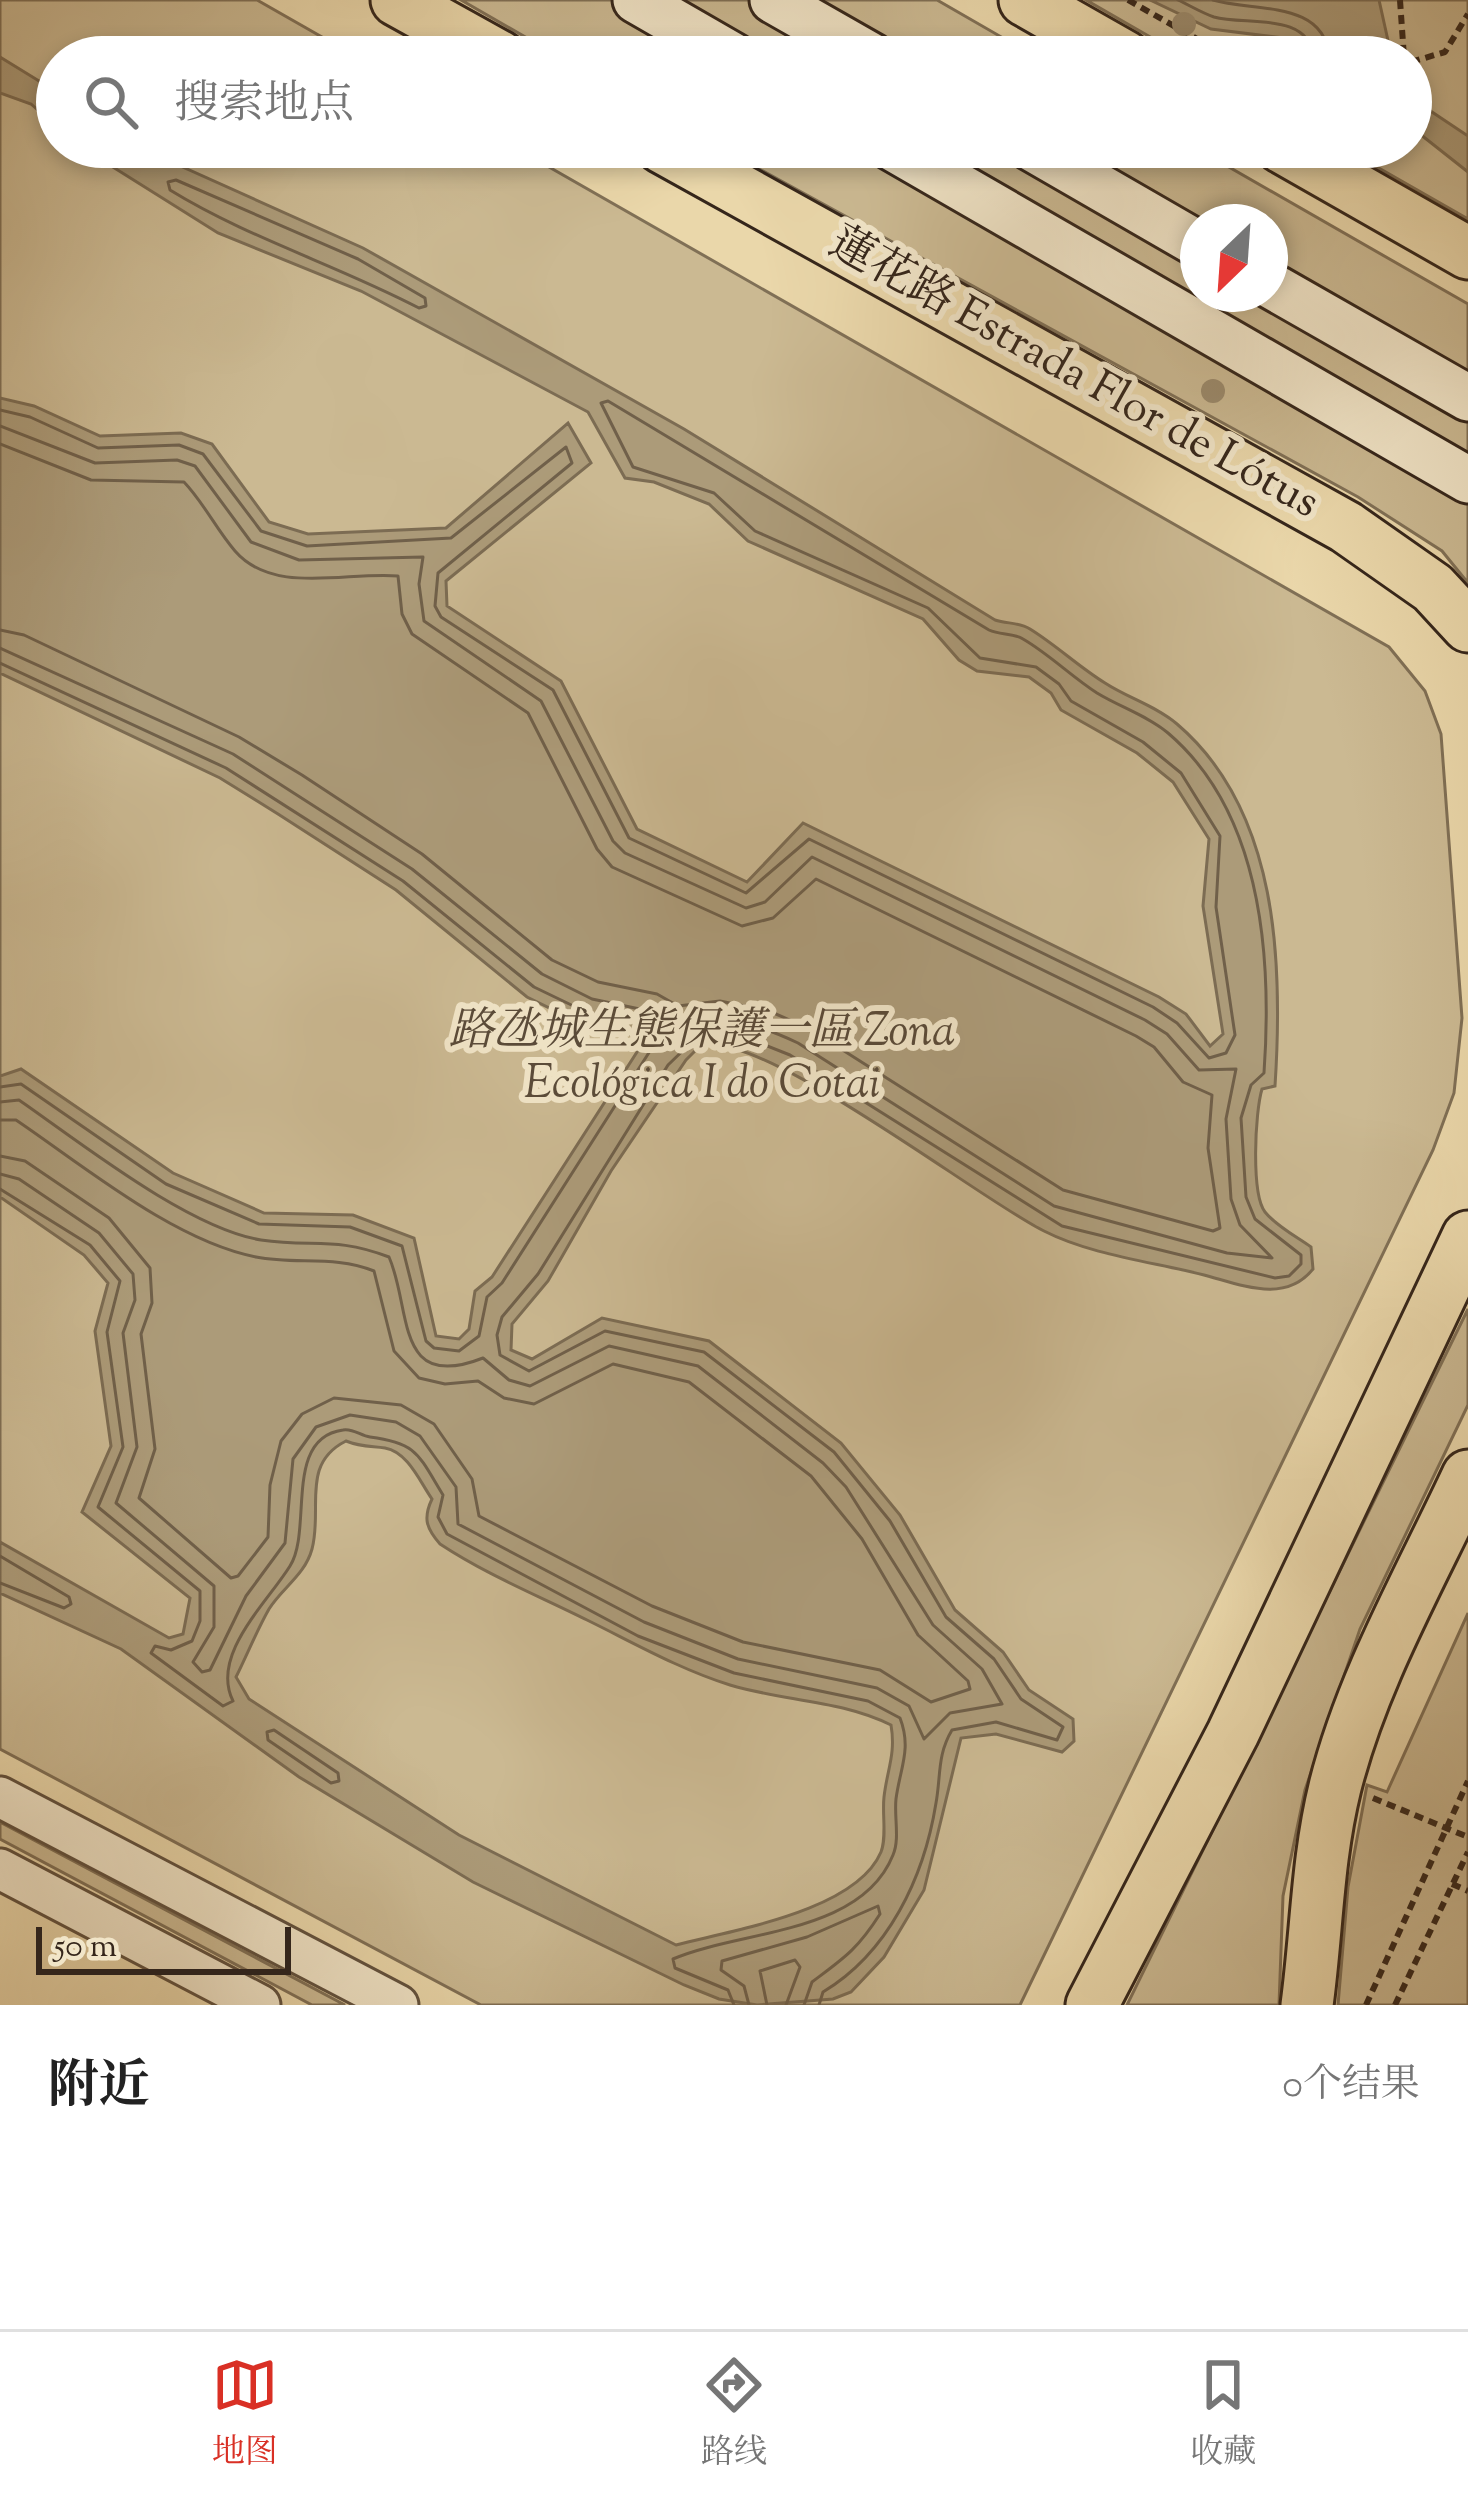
<!DOCTYPE html>
<html lang="zh">
<meta charset="utf-8">
<style>
body{margin:0;font-family:"Sorts Mill Goudy","Noto Serif SC",serif;background:#f2f2f2;color:#222}
.compass{position:absolute;left:1180px;top:204px;width:108px;height:108px;border-radius:50%;background:#fff;box-shadow:0 6px 18px #0003;rotate:205deg}
.scale{position:absolute;left:36px;bottom:30px;width:255px;box-sizing:border-box;padding-left:12px;border:6px solid #35261b;border-top:0;font-size:33px;line-height:42px;white-space:nowrap;color:#35261b;-webkit-text-stroke:9px #f1e5c8;paint-order:stroke}
.list{margin:0;padding:0;list-style:none}
h2{display:flex;justify-content:space-between;align-items:center;height:156px;margin:0;padding:0 48px;font-size:51px}
h2 small{font-size:39px;font-weight:400;color:#767676}
.icon{flex:none;width:66px;height:66px;fill:none;stroke:currentColor;stroke-width:2;stroke-linecap:round;stroke-linejoin:round}
.map{position:relative;flex:none;width:1468px;height:2005px;overflow:hidden}
.search{position:absolute;background:#fff;box-shadow:0 6px 18px #0003;left:36px;right:36px;top:36px;height:132px;display:flex;align-items:center;gap:30px;box-sizing:border-box;padding:0 42px;border-radius:66px;color:#767676;font-size:45px}
.sheet{height:324px;background:#fff}
nav{display:flex;justify-content:space-around;align-items:center;box-sizing:border-box;height:168px;border-top:3px solid #e0e0e0;background:#fff;font-size:33px;color:#767676}
nav a{display:grid;justify-items:center;gap:6px}
nav .on{color:#d93025}
.map>svg:first-child{display:block}
.green{fill:#cbb992;stroke:#807056;stroke-width:3;fill-rule:evenodd}
.water{fill:#ac9b79;stroke:#7c6c53;stroke-width:3;fill-rule:evenodd}
.lines{fill:none;stroke-linecap:round;stroke-linejoin:round}
.shore{stroke:#70604a;stroke-width:3}
.tertiary-casing{stroke:#62523f;stroke-width:45}
.secondary-casing{stroke:#35261b;stroke-width:51}
.primary-casing{stroke:#35261b;stroke-width:57}
.path{stroke:#35261b;stroke-width:6;stroke-dasharray:9 6;stroke-linecap:butt}
.tertiary{stroke:#f1e5c8;stroke-width:39}
.secondary{stroke:#f1e5c8;stroke-width:45}
.primary{stroke:#ead7aa;stroke-width:51}
.tree{fill:#9b8a6c}
.labels{text-anchor:middle;dominant-baseline:central;stroke-width:12;stroke-linejoin:round;paint-order:stroke}
.street-label{font-size:45px;fill:#35261b;stroke:#f1e5c8}
.park-label{font-size:45px;font-style:italic;fill:#5a4b39;stroke:#f1e5c8}
</style>
<div class="map">
<svg width="1468" height="2005" viewBox="0 0 1468 2005">
<rect width="100%" height="100%" fill="#ead7aa"/>
<filter id="stains"><feTurbulence type="fractalNoise" baseFrequency=".00167" numOctaves="4"/><feColorMatrix values="0 0 0 0 .2 0 0 0 0 .09 0 0 0 0 .02 0 0 0 .5 -.17"/></filter>
<radialGradient id="worn" r=".72"><stop offset=".6" stop-color="#630" stop-opacity="0"/><stop offset="1" stop-color="#630" stop-opacity=".3"/></radialGradient>
<path class="green" d="M0,0H257L357,57H57V147H514L1389,647L1425,691L1441,734L1462,1018L1454,1093L1433,1150L1020,2005H481L0,1749Z
M461,0H937L1036,57H560Z
M1086,0H1468V219L1342,147H1411V57H1185Z
M719,147H1194L1468,304V583L1442,551L1358,497ZM1198,222H1270V294H1198Z
M1468,1309V1405L1360,1629L1305,1790L1283,1896L1279,2005H1127Z
M1468,1613V2005H1338L1348,1887L1367,1785L1387,1792Z
M0,1822L345,2005H312L0,1839Z"/>
<path class="water" d="M1150,0H1379L1391,54L1306,57L1291,39L1211,29Z
M0,57L57,92V127L31,104L0,93Z
M1411,107L1426,108L1468,136V172L1411,127Z
M81,147H138L363,248L684,429L995,620C1007,624 1019,622 1030,629C1056,645 1079,667 1105,683C1128,698 1156,706 1177,724C1279,811 1283,964 1275,1086L1262,1089C1255,1112 1251,1194 1265,1212C1276,1226 1297,1237 1311,1247L1313,1269C1285,1304 1242,1285 1204,1275C1153,1262 1091,1255 1044,1231C983,1202 753,1022 699,1047C699,1047 687,1059 686,1060L611,1171L548,1281L512,1324L511,1350L532,1359L602,1318L709,1341L841,1443L900,1515L955,1610L1003,1652L1029,1690L1073,1719L1074,1741L1062,1752L996,1734L961,1738L924,1890L884,1957L851,1992L833,1999L757,2005L719,1999L684,1985L473,1882L299,1777L121,1649L0,1593V1542L169,1638L183,1634L190,1598L82,1512L111,1446L95,1331L108,1283L84,1255L0,1197V1076L21,1069L173,1173L264,1213L353,1215L414,1238L436,1336L459,1339L469,1329L475,1291L492,1277L646,1038L584,1025L527,997L396,890L278,814L220,778L0,673V398L34,406L100,436L181,433L212,444L269,522L308,534L446,528L568,423L591,463L446,581L447,606L561,681L637,829L747,882L803,823L1159,997L1186,1014L1210,1046L1223,1034L1203,906L1209,839L1173,782L1137,753L1061,710L1051,693L1029,677L977,671L959,660L923,619L748,541L709,504L654,482L625,478L588,412L361,291L218,233ZM346,1441C361,1447 371,1446 385,1448C408,1452 420,1482 432,1499C423,1518 426,1528 440,1544C487,1575 537,1595 587,1620C634,1643 679,1669 730,1685C783,1701 841,1700 891,1725C896,1754 887,1770 884,1797C882,1815 887,1837 881,1852C856,1911 733,1930 676,1945L459,1835L249,1699L236,1677C247,1655 257,1630 269,1609C282,1588 305,1575 312,1549C323,1509 300,1464 346,1441Z"/>
<g class="lines">
<path class="shore" d="M1178,0C1189,5 1202,13 1214,17C1246,26 1308,11 1314,57
M1213,0C1254,12 1325,0 1329,57
M176,180L358,259L425,298L426,306L419,308C337,265 248,238 170,190L168,182Z
M0,410L30,417L98,448L179,445L203,454L261,531L307,546L451,538L566,447L572,463L438,573L435,606L441,617L553,690L629,838L746,893L809,839L1153,1007L1177,1023L1209,1058L1226,1053L1235,1035L1216,907L1220,836L1181,773L1143,742L1071,701L1059,684L1036,667L980,658L928,608L755,531L714,493L633,467L601,403L608,401L989,630C1000,635 1014,633 1023,639C1049,654 1072,677 1097,693C1120,707 1148,716 1168,733C1263,814 1272,959 1264,1073L1251,1085L1241,1118L1246,1197L1255,1219L1301,1255V1264L1289,1276L1275,1278L1062,1226L790,1055L757,1042L699,1035L668,1065L538,1274L502,1317L497,1335L500,1355L529,1371L605,1331L704,1352L834,1452L890,1521L946,1617L994,1659L1021,1699L1063,1727L1057,1740L996,1722L952,1730C937,1755 941,1776 936,1803C924,1878 888,1953 823,1992L819,2005
M0,426L95,463L177,460L195,466L251,542L299,560L423,557L419,584L424,621L541,701L613,841L625,853L746,908L765,902L812,857L1145,1020L1167,1034L1199,1070L1236,1069L1226,1119L1231,1199L1240,1225L1272,1258L1227,1253L1054,1206L798,1043C758,1024 714,1010 674,1031L654,1012L592,999L542,974L412,869L233,754L0,648
M0,444L91,480L184,482C204,503 216,529 235,551C274,596 348,571 398,576L402,614L412,634L528,713L597,849L612,867L742,926L773,918L816,879L1136,1036L1154,1047L1183,1082L1212,1095L1208,1148L1220,1228L1213,1231L1063,1190L808,1028L769,1011L720,1001L678,1006L657,994L598,982L552,960L422,854L302,775L239,737L24,635L0,630
M0,663L226,768L403,881L534,987L588,1013L648,1025L657,1040L502,1283L487,1297L479,1336L459,1351L434,1348L426,1341L402,1246L350,1227L259,1224L166,1184L21,1084L0,1087
M0,1102L19,1100C81,1143 188,1228 261,1240C313,1248 334,1236 389,1257C412,1309 394,1393 483,1358L509,1380L530,1386L609,1346L698,1366L823,1463L846,1487L933,1625L982,1669L1002,1704L950,1713L924,1739L909,1706L877,1688L738,1659L644,1622L458,1524L456,1487L420,1436L396,1422L350,1415L316,1427L293,1459L285,1543L246,1596L210,1670L202,1672L193,1662L214,1627V1586L116,1503L137,1447L123,1333L135,1300L133,1274L99,1233L19,1179L0,1174
M0,1120H16C84,1166 174,1241 256,1257C297,1265 334,1255 374,1271L394,1351L419,1378L445,1384L478,1381L504,1398L534,1404L613,1364L689,1382L811,1476L862,1539L918,1635L968,1681L970,1689L931,1702L880,1670L743,1642L652,1606L479,1516L472,1479L434,1424L401,1405L334,1398L302,1414L281,1441L270,1485L268,1537L238,1576L231,1578L139,1498L155,1449L141,1334L152,1303L150,1268L109,1218L25,1161L0,1156
M0,1189L90,1245L120,1281L107,1332L123,1447L98,1507L200,1591V1621L192,1641L171,1650L155,1646L151,1653L223,1706L233,1701C210,1655 267,1603 290,1566C313,1530 283,1438 343,1430C353,1428 361,1436 370,1437C417,1443 418,1454 443,1495L438,1517L447,1534L638,1636L734,1673L868,1701L900,1718C912,1749 900,1768 896,1799C894,1817 900,1839 893,1855C861,1935 740,1930 673,1959L675,1968L728,1990L734,2005
M0,1556L69,1597L71,1604L64,1608L0,1583
M274,1730L338,1773L339,1781L331,1783L268,1740L267,1732Z
M749,2005L744,1986L721,1970L722,1961L807,1937L878,1906L880,1914C857,1950 844,1958 812,1982L804,2005
M767,2005L760,1971L795,1960L800,1967L786,2005"/>
<g class="tertiary-casing">
<path id="tertiary" d="M0,1797L398,2005
M0,1869L260,2005"/>
</g>
<g class="secondary-casing">
<path id="secondary" d="M636,0L735,57
M773,0L873,57
M891,147L1468,480
M1030,147L1198,244
M1270,285L1468,398"/>
</g>
<g class="primary-casing">
<path id="primary" d="M397,0L500,57
M1025,0L1125,57
M662,147L1346,527L1433,588L1468,626
M1282,147L1468,253
M1092,2005L1233,1733L1468,1237
M1307,2005C1317,1931 1317,1860 1335,1787C1362,1679 1421,1577 1468,1476"/>
</g>
<path class="path" d="M1128,0L1229,57
M1400,0L1404,57
M1411,62L1445,52L1468,14
M1373,1798L1468,1837
M1452,1884L1468,1891
M1366,2005L1468,1781
M1395,2005L1468,1852"/>
<use href="#tertiary" class="tertiary"/>
<use href="#secondary" class="secondary"/>
<use href="#primary" class="primary"/>
</g>
<g class="tree">
<circle cx="1184" cy="24" r="12"/>
<circle cx="1213" cy="391" r="12"/>
</g>
<g class="labels">
<g class="street-label">
<text transform="translate(1073 375) rotate(29)">蓮花路 Estrada Flor de Lótus</text>
</g>
<g class="park-label">
<text x="702" y="1033">路氹城生態保護一區 Zona<tspan x="702" dy="52">Ecológica I do Cotai</tspan></text>
</g>
</g>
<rect width="100%" height="100%" filter="url(#stains)"/>
<rect width="100%" height="100%" fill="url(#worn)"/>
</svg>
<svg class="compass" viewBox="-18 -18 36 36"><path d="M0-13l5 13h-10z" fill="#e53935"/><path d="M0 13l5-13h-10z" fill="#767676"/></svg>
<div class="scale">50 m</div>
<div class="search"><svg class="icon" aria-label="search" viewBox="0 0 24 24"><circle cx="10" cy="10" r="6"/><path d="M15 15l6 6"/></svg>搜索地点</div>
</div>
<section class="sheet">
<h2>附近<small>0个结果</small></h2>
<ul class="list">
</ul>
</section>
<nav>
<a class="on"><svg class="icon" aria-label="map" viewBox="0 0 24 24"><path d="M3 6l6-2 6 2 6-2v14l-6 2-6-2-6 2zM9 4v14M15 6v14"/></svg>地图</a>
<a><svg class="icon" aria-label="directions" viewBox="0 0 24 24"><path d="M12 3l9 9-9 9-9-9zM9 14v-3h6M13 9l2 2-2 2"/></svg>路线</a>
<a><svg class="icon" aria-label="saved" viewBox="0 0 24 24"><path d="M7 4h10v16l-5-4-5 4z"/></svg>收藏</a>
</nav>
